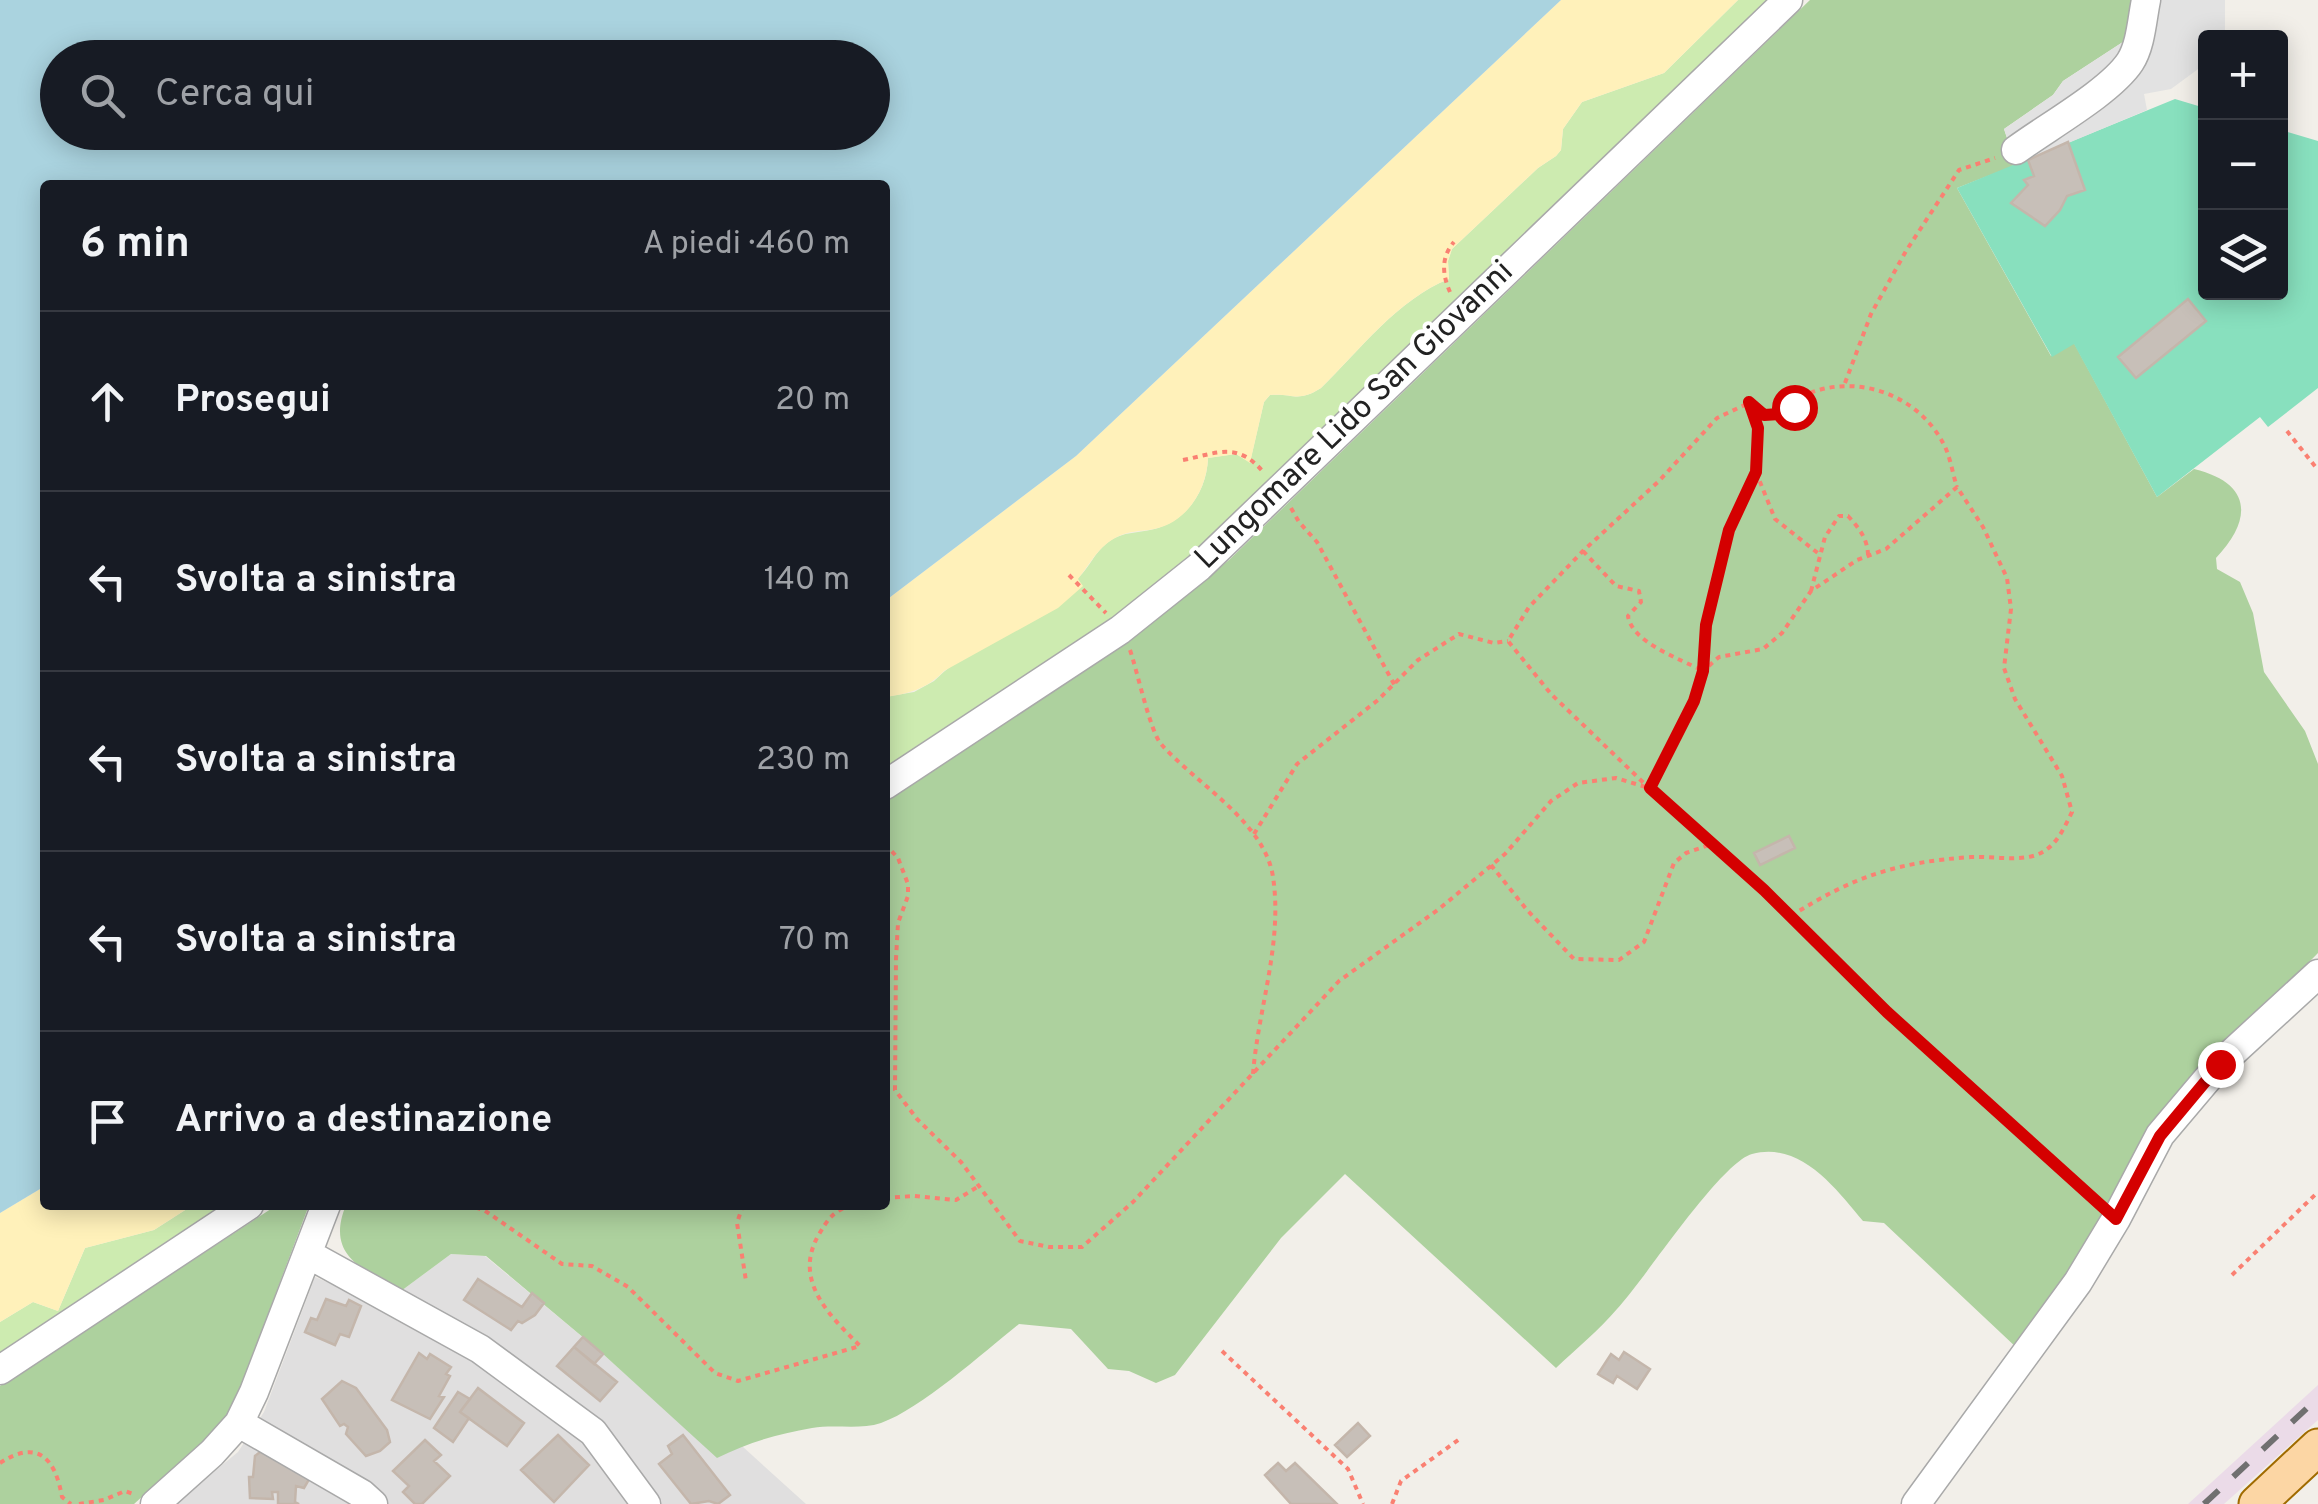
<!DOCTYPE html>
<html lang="it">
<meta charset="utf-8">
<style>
body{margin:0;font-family:Overpass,sans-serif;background:#242831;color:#f1f3f6}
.controls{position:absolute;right:30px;top:30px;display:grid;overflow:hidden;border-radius:10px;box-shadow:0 5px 25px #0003}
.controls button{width:90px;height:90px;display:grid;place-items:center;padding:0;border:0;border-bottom:2px solid #363941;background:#171b24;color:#f1f3f6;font:50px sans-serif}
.stop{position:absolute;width:30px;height:30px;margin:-22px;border:8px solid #d40000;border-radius:50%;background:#fff}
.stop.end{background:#d40000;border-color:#fff;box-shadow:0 2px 10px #0008}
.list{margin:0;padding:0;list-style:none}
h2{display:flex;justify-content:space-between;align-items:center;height:130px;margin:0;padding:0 40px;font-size:42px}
h2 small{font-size:32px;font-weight:400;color:#9ea1a6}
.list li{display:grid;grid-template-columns:65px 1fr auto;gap:30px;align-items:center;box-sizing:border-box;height:180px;padding:0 40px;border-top:2px solid #363941}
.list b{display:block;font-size:38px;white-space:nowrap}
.list em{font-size:32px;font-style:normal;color:#9ea1a6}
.icon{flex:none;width:55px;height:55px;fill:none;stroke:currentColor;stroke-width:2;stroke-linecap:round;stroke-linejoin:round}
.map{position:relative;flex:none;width:2318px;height:1504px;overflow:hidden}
.search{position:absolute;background:#171b24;box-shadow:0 5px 25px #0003;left:40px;top:40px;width:850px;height:110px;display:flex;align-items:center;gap:25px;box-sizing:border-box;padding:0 35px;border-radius:55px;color:#9ea1a6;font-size:38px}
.panel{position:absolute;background:#171b24;box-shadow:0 5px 25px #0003;left:40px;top:180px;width:850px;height:1030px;border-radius:10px}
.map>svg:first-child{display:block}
.residential{fill:#e0dfdf}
.industrial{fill:#ebdbe8}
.grass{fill:#cdebb0}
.forest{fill:#add19e}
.sand{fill:#fff1ba}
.pitch{fill:#88e0be}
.parking{fill:#e2e2e2}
.water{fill:#aad3df;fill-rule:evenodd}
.building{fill:#c7bfb8;stroke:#c4b6ab;stroke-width:2.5}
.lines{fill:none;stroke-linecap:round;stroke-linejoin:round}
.minor-casing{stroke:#a9a9a9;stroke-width:31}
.major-casing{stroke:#a06b00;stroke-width:39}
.path{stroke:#fa8072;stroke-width:4;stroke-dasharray:5 5;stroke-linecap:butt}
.minor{stroke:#fff;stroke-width:28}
.major{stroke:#fcd6a4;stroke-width:35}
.rail{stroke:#707070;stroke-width:6;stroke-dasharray:20 20;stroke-linecap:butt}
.route{stroke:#d40000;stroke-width:12}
.labels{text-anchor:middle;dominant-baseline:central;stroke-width:8;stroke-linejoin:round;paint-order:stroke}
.street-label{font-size:32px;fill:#222;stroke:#fff}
</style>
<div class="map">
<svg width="2318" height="1504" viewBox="0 0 2318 1504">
<rect width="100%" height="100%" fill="#f2efe9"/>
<path class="residential" d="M451,1254L485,1256L603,1354L717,1457L742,1446L806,1504H175L238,1452L264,1412L315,1277L393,1310L401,1291Z"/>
<path class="industrial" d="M2318,1385V1420L2224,1504H2188Z"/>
<path class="grass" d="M1738,0H1772L1271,481L1170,573L1110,622L885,771V697L914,692L934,681C976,640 1035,618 1078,578C1090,567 1094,553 1107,543C1124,530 1139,534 1158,528C1189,518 1207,489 1208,458L1236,454L1250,462L1264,402L1270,395C1294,393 1297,403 1321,388C1360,350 1398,299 1449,279L1448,261L1452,249L1538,168L1556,156L1561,150L1563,129L1582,102L1664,73Z
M193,1205H229L0,1357V1322L33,1302L58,1311L85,1248L154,1230Z"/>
<path class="forest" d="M1810,0H2136L2129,38L2063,81L2053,95L2004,129L2016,165L1957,188L2051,356L2074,343L2157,497L2194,469C2252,483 2253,519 2216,558L2217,569L2240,582L2253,613L2264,672L2305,731L2318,764V953L2214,1059L2018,1349L1884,1223L1863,1221C1836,1189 1801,1141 1752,1154C1720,1163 1645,1279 1617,1309C1599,1330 1576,1349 1556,1368L1345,1174L1281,1238L1175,1375L1156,1383L1129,1371L1108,1369L1071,1329L1019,1324C985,1351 921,1409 881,1423C860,1430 834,1424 812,1428C778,1434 749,1442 717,1458L603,1354L486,1256L451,1254L401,1291C363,1269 325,1256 346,1205H885V802L1128,641L1229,560Z
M277,1205H309L229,1418L134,1504H0V1386Z"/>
<path class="sand" d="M1561,0H1738L1664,73L1582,102L1563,129L1561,150L1556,156L1538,168L1452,249L1448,261L1449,279C1398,299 1360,350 1321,388C1297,403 1294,393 1270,395L1264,402L1250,463L1236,454L1208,458C1207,489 1187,523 1154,529C1140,532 1129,530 1115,538C1097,548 1091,563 1078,579L1083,586L1058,608L944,671C927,689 908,694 885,697V601L1076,456Z
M45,1186V1205H193L154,1230L85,1248L58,1311L33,1302L0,1322V1213Z"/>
<path class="pitch" d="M2175,99L2205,108L2206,292H2280L2281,130L2318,141V388L2268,427L2260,417L2157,497L2074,344L2052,357L1957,188Z"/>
<path class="parking" d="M2136,0H2225V37L2206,38L2205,64L2171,89L2144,94L2147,110L2016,165L2004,129L2053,95L2063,81L2129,38Z"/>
<path class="water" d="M0,0H1561L1076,456L885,601V185H45V1186L0,1213ZM58,58H872V132H58Z"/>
<path class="building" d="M2068,142L2085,190L2067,196L2060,210L2045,226L2011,203L2028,185L2024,180L2034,176L2028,160Z
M2188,299L2206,321L2136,378L2118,357Z
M1789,836L1795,848L1760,865L1754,853Z
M478,1279L522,1307L532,1293L544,1303L535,1315L522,1323L518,1321L511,1330L464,1300Z
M326,1299L346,1306L349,1300L361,1306L349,1337L340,1334L335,1345L305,1332L311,1318L317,1320Z
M583,1337L603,1354L594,1364L574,1347Z
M574,1347L617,1382L600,1401L557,1366Z
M1624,1352L1650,1369L1637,1389L1617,1376L1613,1383L1598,1374L1611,1354L1619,1360Z
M419,1353L427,1359L430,1354L451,1367L446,1374L450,1376L439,1396L444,1397L430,1419L392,1400Z
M342,1381L356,1388L387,1430L390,1442L380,1451L366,1456L346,1434L348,1427L344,1424L340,1426L322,1399Z
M478,1388L524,1423L507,1446L460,1412Z
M458,1392L470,1399L460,1412L469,1418L453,1442L434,1428Z
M1358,1423L1370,1436L1347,1457L1335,1445Z
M558,1435L589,1465L554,1502L521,1470Z
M683,1435L730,1495L718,1504L709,1501L691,1504L659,1464L672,1454L668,1446Z
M425,1440L441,1455L434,1461L450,1476L422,1504H415L403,1492L409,1486L393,1471Z
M260,1452H273L311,1476L304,1488L296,1486L295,1502L299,1504H278V1492H272L273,1499L250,1498L249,1477H253L255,1456Z
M1278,1463L1286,1471L1295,1463L1337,1504H1291L1265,1475Z"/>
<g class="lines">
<g class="minor-casing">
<path id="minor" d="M2016,150C2047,127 2110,92 2130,62C2141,45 2142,19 2146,0
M885,785L1120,630L1199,567L1788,0
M308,1254L480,1349L593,1432L646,1504
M0,1370L249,1205
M239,1423L362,1494L373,1504
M155,1504L212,1453L239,1423L254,1392L326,1205
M1916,1504L2078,1282L2116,1219L2160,1135L2220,1064L2318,974"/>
</g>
<g class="major-casing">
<path id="major" d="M2257,1504L2318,1447"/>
</g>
<path class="path" d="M1450,292C1442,274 1441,257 1454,242
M1845,383L1871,314L1906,251L1959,170L1995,158
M2287,431L2318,470
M1183,460C1218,453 1238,441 1264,473
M1756,472L1775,519L1819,554
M1291,508L1299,522L1317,542L1395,686
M1583,551L1616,586L1639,591L1641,602L1628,616C1632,643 1681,659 1703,671C1706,624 1715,578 1729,533C1744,483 1771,464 1751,407
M1069,575L1106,613
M1811,591L1825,537L1839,516H1848C1859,528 1868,539 1868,556
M1130,650C1137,670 1150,731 1161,744C1195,783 1265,822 1273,877C1283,943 1258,1009 1253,1074
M1254,834L1297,764L1378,700L1418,660L1459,634L1494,643L1508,641
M885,844L898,858L908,884V896L898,923L896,959L895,1090L917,1119L961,1162L1020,1241L1049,1247H1082L1133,1202L1339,981L1439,909L1505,854L1551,801L1578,783L1616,778L1649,788L1764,890L1887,1012L2097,1202
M1491,865L1527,910L1574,959L1619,960L1644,942L1674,863L1686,853L1712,844
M1791,916C1854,876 1898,862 1971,857C1991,856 2013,861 2033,856C2055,850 2063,830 2072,812L2062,776L2015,699L2004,668L2011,609L2007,578L1983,527L1957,487L1886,549L1857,560L1811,591L1782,633L1763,649L1719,657L1703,671L1683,726L1649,788L1551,694L1508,641L1529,607L1583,551L1659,481L1717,418L1749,403L1764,415C1797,413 1790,400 1810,393C1862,373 1923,398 1946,449C1951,461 1953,475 1957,487
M885,1198L914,1196L956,1200L979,1186
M466,1205L484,1210L562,1264L592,1266L628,1287L715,1373L738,1381L860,1346C830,1316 793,1281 818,1236C828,1219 832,1212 851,1205
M743,1205L737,1223L746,1281
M2232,1275L2318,1192
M1222,1351L1348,1469L1363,1504
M0,1463C37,1439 55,1457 62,1497L71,1504
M79,1504L104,1500L125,1491L136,1495
M1392,1504L1401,1481L1461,1438"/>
<use href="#minor" class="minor"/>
<use href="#major" class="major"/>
<path class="rail" d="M2204,1504L2318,1398"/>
</g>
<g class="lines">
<path class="route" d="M1794,407L1780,414L1764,415L1749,402L1758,428L1756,472L1729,530L1706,625L1703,671L1694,701L1650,788L1764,890L1887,1012L2116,1219L2160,1136L2220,1064"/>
</g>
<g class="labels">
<g class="street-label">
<text transform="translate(1355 416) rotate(-44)">Lungomare Lido San Giovanni</text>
</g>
</g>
</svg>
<div class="controls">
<button>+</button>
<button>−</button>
<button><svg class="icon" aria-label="layers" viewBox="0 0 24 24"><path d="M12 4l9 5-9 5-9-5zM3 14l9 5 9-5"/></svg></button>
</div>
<div class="stop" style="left:1794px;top:407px"></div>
<div class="stop end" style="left:2220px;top:1064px"></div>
<div class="search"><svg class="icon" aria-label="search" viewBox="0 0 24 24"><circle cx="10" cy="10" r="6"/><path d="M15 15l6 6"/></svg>Cerca qui</div>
<section class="panel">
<h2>6 min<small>A piedi · 460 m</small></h2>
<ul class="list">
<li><svg class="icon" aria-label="ahead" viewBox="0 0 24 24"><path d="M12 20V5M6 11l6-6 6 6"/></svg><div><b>Prosegui</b></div><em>20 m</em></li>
<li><svg class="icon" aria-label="left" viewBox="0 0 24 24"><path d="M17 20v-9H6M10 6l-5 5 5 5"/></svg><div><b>Svolta a sinistra</b></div><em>140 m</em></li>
<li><svg class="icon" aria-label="left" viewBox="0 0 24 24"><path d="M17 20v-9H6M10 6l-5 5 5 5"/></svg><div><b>Svolta a sinistra</b></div><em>230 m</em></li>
<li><svg class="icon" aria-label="left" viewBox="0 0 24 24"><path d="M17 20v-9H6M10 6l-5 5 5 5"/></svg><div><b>Svolta a sinistra</b></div><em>70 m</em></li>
<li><svg class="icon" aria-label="arrive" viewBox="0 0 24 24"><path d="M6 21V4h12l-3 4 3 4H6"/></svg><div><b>Arrivo a destinazione</b></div></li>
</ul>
</section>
</div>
